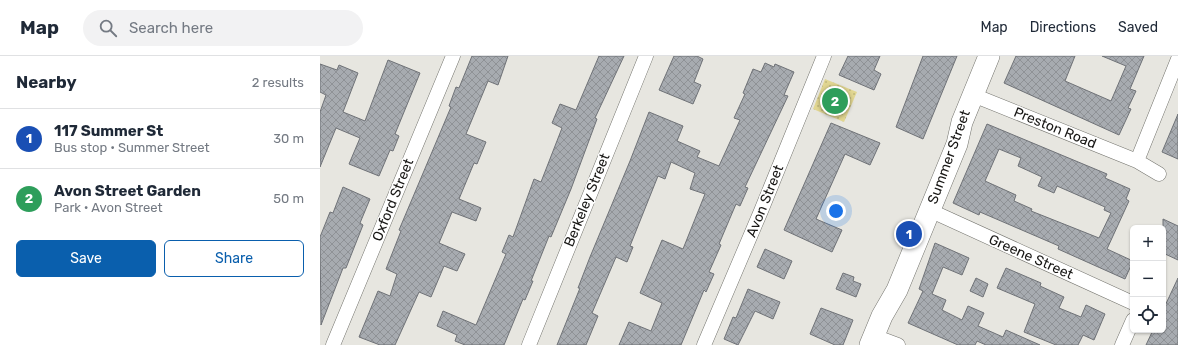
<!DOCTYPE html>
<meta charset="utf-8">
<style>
body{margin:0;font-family:Rubik,sans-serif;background:#f2f2f3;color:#1f2937}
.controls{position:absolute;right:12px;bottom:12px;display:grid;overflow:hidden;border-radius:6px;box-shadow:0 1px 3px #0004}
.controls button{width:36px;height:36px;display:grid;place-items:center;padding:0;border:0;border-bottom:1px solid #e0e1e3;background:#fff;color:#1f2937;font:20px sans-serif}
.you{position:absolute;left:516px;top:155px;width:14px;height:14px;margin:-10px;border:3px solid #fff;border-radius:50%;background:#1a73e8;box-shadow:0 0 0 6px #1a73e833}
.badge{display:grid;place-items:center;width:26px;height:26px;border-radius:50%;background:#0a5fad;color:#fff;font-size:13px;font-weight:700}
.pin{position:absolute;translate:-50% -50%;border:2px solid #fff;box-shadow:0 1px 4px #0006}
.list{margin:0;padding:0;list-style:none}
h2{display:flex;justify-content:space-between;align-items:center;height:52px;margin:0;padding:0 16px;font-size:17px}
h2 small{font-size:13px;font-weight:400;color:#747a83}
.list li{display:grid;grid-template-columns:26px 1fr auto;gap:12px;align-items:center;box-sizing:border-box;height:60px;padding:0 16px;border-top:1px solid #e0e1e3}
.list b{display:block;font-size:15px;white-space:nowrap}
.list p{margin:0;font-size:13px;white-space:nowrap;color:#747a83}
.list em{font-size:13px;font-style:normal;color:#747a83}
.actions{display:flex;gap:8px;padding:12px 16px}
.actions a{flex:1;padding:9px 0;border:1px solid #0a5fad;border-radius:6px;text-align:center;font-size:14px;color:#0a5fad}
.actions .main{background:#0a5fad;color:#fff}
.icon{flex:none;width:22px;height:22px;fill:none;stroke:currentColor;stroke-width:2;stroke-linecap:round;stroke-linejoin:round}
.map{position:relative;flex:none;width:858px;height:289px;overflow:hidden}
header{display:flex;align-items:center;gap:24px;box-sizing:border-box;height:56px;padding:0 20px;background:#fff;border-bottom:1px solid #e0e1e3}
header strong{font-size:19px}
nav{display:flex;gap:22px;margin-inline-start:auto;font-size:14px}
.search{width:280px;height:36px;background:#f2f2f3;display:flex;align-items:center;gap:10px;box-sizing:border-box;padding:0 14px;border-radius:22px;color:#747a83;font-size:15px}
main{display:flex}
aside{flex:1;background:#fff}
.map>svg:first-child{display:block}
.garden{fill:url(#garden-dots)}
.building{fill:url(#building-cross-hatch);stroke:#6f7277;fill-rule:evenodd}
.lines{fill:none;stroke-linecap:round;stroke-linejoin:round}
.minor-casing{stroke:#75756f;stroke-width:15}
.secondary-casing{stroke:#75756f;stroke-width:22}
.minor{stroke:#fff;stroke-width:14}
.secondary{stroke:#fff;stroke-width:21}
.labels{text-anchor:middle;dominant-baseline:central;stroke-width:3;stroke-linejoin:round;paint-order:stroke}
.street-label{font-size:14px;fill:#181715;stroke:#fff}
</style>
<header>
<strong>Map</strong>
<div class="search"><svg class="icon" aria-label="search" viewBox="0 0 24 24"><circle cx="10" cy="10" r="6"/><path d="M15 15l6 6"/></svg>Search here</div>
<nav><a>Map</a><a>Directions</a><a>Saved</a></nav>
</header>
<main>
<aside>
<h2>Nearby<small>2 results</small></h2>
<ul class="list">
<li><span class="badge" style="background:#1a4fb4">1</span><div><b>117 Summer St</b><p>Bus stop · Summer Street</p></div><em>30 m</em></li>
<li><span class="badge" style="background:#2e9e5b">2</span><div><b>Avon Street Garden</b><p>Park · Avon Street</p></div><em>50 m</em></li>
</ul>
<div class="actions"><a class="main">Save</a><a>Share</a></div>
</aside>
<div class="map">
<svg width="858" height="289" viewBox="0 0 858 289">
<defs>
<pattern id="garden-dots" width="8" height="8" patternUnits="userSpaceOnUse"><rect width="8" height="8" fill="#e1d691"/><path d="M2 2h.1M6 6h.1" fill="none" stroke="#c0b77c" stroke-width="1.8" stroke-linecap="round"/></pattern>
<pattern id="building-cross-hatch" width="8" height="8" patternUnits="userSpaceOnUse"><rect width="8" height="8" fill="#a7abb0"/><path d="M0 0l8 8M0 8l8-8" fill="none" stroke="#8f9296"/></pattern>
</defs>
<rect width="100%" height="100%" fill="#e7e6e0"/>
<path class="garden" d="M505,23L537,36L524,66L493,53Z"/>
<path class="building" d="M152,0H188L178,29L168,25L146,78L166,86L157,108L154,107L139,143L161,152L156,165L132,156L119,187L145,198L137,215L124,210L111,241L99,236L75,289H60L39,281L58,235L70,240L77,218L66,213L81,175L79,174L131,51L129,50L136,31L139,32Z
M279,0H304L275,62L277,63L251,133L231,181L229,180L211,225H213L205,244L203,243L184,289H145L135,285L137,279L117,270L123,255L156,269L186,198L182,196L189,179L193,181L214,123L221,126L242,72L232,67L240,48L256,54Z
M354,0H377L383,3L374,26L381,29L373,48L339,34Z
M528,0H560L554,14L561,18L554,34L519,19Z
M603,0H637L603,83L576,71Z
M696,0H755L745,25L791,45L806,10L782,0H824L810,33L816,35L808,52L811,53L799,79L684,27Z
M68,4L100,17L75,78L79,80L73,95L70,94L59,120L29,108L40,82L16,72L0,111V56L6,39L0,36V8L17,14L19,9L38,17L23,56L45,65Z
M445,7L454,11L455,8L474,16L464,39L468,40L425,131L428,132L420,150L416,148L399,188L401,189L389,216L394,218L386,236L384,234L361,289H299L309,266L331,275L342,247L320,237L342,184L363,193L385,138L370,133L375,117L351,106L345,123L338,120L310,190L313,191L307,206L296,201L272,257L278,260L266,289H237L260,232H258L270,201L310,105L329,56L363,70L357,85L380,95L377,101L399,110L420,64L414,62L425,38L423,37L433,13L441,16Z
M858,58V103L842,96Z
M511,67L560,87L550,109L525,98L496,163L522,174L512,196L464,174Z
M667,68L787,118L785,122L810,133L806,143L809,145L787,193L813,205L805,223L738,193L739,190L660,156L659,159L633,147ZM679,93L701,102L698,110L722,121L718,130L734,137L737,130L785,151L784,154L791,157L779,182L711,155L712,153L694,145L696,139L665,125Z
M23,131L50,143L40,167L43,169L26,212H23L1,269L0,181L10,156L13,157Z
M843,163L858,170V204L843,197Z
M615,187L649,202L642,219L623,211L612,238L626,244L622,254L642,264L648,250L664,257L658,270L683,281L686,274L720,289H666L657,285L655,289H638L588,267L603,235L599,233Z
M445,193L472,205L464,223L437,211Z
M686,212L721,227L720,230L744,241L739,252L761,261L766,249L785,258L774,284L763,279L758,289H736L704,276L715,248L677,232Z
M523,217L534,221L533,225L541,228L536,241L516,233Z
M656,222L668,228L663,241L650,235Z
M858,222V289H826L833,274H843V254Z
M428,233L460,246L453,263L435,255L418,289L404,283L413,261L416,262Z
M501,252L533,264L523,289H515L490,278Z"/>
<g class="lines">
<g class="minor-casing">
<path id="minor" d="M653,39L817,105L858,3
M817,105L839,118
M609,154L813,247
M554,280L578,289
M13,289L133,0
M209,289L326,0
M384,289L441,155L504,0
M802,289L813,264"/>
</g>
<g class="secondary-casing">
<path id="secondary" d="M550,289L562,260L577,234L637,88L642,66L669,0"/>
</g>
<use href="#minor" class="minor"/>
<use href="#secondary" class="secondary"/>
</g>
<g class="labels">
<g class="street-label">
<text transform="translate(735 72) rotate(22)">Preston Road</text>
<text transform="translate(629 101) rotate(-70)">Summer Street</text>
<text transform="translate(73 144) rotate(-68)">Oxford Street</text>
<text transform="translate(267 144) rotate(-68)">Berkeley Street</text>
<text transform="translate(445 145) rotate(-68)">Avon Street</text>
<text transform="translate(711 201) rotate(24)">Greene Street</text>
</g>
</g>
</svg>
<div class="controls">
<button>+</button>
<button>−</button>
<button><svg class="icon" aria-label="locate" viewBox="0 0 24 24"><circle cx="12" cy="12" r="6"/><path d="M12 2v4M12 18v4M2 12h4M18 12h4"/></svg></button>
</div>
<div class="you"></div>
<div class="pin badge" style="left:589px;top:178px;background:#1a4fb4">1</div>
<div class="pin badge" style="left:515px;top:45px;background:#2e9e5b">2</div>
</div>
</main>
